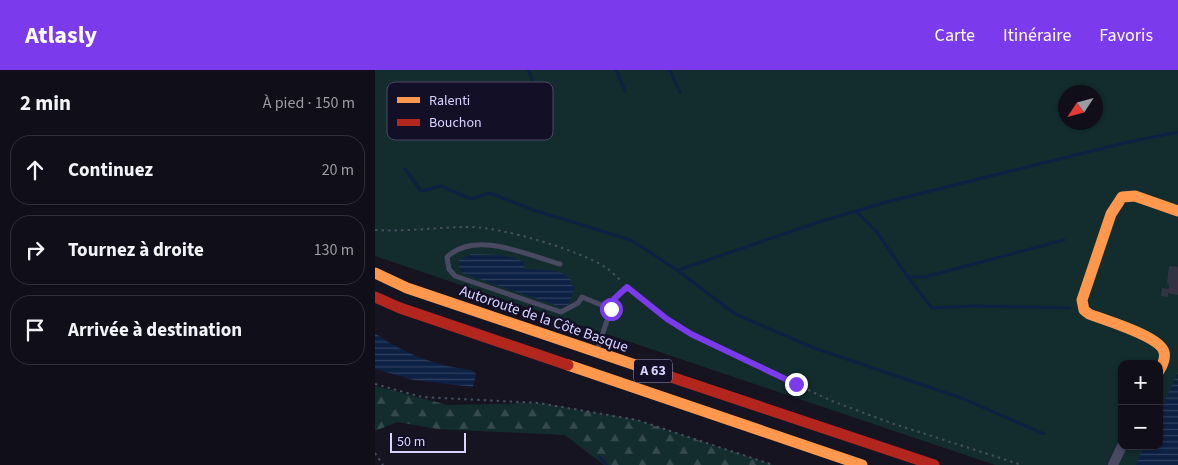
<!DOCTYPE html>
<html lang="fr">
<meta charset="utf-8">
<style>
body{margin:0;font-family:"Source Sans 3",sans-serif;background:#1e1d26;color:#f1f3f6}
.controls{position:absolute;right:15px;bottom:15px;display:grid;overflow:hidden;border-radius:10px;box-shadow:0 1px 4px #0004}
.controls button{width:45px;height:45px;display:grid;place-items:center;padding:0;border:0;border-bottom:1px solid #302f38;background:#100f19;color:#f1f3f6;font:25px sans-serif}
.compass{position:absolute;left:683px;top:15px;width:45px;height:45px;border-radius:50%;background:#100f19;box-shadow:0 1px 4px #0004;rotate:234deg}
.scale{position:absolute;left:15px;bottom:12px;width:76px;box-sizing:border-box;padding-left:5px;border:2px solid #d9d4ff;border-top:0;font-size:14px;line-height:18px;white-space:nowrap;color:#d9d4ff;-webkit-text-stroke:4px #130f26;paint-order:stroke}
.stop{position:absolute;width:15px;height:15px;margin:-11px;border:4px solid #7c3aed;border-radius:50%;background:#fff}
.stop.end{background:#7c3aed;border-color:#fff;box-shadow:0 1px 5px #0008}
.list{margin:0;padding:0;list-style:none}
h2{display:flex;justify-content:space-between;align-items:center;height:65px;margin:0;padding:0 20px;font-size:21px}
h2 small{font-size:16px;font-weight:400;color:#9c9ca2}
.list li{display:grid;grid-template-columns:32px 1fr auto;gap:15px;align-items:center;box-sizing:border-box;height:70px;margin:0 10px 10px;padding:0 10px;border:1px solid #302f38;border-radius:20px}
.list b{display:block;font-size:19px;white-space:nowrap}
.list em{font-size:16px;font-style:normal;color:#9c9ca2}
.icon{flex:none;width:28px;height:28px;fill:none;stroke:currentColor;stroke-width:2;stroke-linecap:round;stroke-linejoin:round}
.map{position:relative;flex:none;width:803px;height:395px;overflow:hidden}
header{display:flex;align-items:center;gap:30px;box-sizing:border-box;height:70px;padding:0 25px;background:#7c3aed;color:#fff}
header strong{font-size:24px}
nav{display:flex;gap:28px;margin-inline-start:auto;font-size:18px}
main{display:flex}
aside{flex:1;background:#100f19}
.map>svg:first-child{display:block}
.green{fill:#132c2d;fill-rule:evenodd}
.forest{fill:url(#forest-firs)}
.water{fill:url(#water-rules)}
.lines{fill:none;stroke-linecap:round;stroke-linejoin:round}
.stream{stroke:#0d2144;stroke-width:3}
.building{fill:#343243}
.path{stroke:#44505f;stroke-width:2;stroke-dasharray:2.5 4;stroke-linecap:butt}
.lane{stroke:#4a4962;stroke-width:5}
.street{stroke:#4a4962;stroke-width:10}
.slow{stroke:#ff974d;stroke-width:11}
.jam{stroke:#b3261e;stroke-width:11}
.route{stroke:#7c3aed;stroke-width:6}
.labels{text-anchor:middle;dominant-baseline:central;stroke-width:4.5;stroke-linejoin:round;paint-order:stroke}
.shield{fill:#130f26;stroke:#9e99be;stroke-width:1}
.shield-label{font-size:14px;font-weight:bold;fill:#d9d4ff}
.street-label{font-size:15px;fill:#d9d4ff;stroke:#130f26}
.key{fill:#130f26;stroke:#4e4a67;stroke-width:1}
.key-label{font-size:14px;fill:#d9d4ff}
</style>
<header>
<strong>Atlasly</strong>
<nav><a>Carte</a><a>Itinéraire</a><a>Favoris</a></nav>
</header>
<main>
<aside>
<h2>2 min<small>À pied · 150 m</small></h2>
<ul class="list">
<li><svg class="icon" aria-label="ahead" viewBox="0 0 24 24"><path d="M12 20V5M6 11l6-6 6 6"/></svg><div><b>Continuez</b></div><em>20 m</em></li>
<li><svg class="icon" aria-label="right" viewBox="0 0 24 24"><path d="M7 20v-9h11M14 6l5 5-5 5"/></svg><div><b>Tournez à droite</b></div><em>130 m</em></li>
<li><svg class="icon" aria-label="arrive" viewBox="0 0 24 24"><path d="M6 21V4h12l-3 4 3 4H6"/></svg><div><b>Arrivée à destination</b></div></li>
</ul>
</aside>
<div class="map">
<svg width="803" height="395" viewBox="0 0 803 395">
<defs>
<pattern id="forest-firs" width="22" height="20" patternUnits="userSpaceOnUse" patternTransform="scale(1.25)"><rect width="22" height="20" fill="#132c2d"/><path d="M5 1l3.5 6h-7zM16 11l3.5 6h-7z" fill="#354a4c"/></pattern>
<pattern id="water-rules" width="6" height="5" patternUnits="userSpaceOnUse" patternTransform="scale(1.25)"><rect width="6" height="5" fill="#0d2144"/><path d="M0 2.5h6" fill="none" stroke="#304060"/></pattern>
</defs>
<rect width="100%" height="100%" fill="#161421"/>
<path class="green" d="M0,0H803V395H620L0,186ZM690,22H720V52H690ZM747,294H784V376H747Z"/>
<path class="forest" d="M0,316L73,335L164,333L262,350L398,395H229L190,365L62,359L22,352L0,361Z"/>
<path class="water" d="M96,184L124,185L139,188L149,192V199C165,201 185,197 196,210L194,214L200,217L194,234L189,238L87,203L84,198V190Z
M0,263C26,283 65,297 97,300L101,304L98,317L39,310L0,299Z
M803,302V395H761L769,376H784V344Z"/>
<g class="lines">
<path class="stream" d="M153,0L174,46
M241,0L250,21
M295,0L305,23
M30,99L46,121L66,116L96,129L115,123L158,140L256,170L302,200L360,244L439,278L589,329L669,364
M481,141L501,161L533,207H550L689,170
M303,200L447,151L515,131L749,73L803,62
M533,207L557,238L601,236L695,238
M224,387L232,395"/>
</g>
<path class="building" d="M794,196L803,197V225L793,223V227L786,226L787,218L794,219V214L792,213Z"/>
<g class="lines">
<path class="path" d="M0,160C32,162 63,157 95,157C126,157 204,180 230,197C236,201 242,207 247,212
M258,222L292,249L331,273L457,331L516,353L647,395
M0,314L47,327L164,333L262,350L398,395
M0,383L8,395"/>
<path class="lane" d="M185,194C152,185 101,160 72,187L74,199L80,206L186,242L203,233L207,227L236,239
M223,278L239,229L252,217"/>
<path class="street" d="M738,395L747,376"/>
<path class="slow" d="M0,203L32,218L293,306
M193,295L487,395
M784,301C787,296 791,289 789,282C785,266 729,250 714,244L709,240L707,230L736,144L747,127L760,126L803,141"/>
<path class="jam" d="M0,227L25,238L193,295
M293,306L559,395"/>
</g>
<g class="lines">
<path class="route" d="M236,239L239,229L252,217L292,249L316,264L421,314"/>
</g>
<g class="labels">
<rect class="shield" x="259" y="289.5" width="38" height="23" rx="4"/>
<g class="shield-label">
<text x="278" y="301">A 63</text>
</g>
<g class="street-label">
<text transform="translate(169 249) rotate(19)">Autoroute de la Côte Basque</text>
</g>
</g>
<rect x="12" y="12" width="166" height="58" rx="8" class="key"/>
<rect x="22" y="27" width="23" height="6" fill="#ff974d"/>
<rect x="22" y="49" width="23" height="7" fill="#b3261e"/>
<g class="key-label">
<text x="54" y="35">Ralenti</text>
<text x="54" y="57">Bouchon</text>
</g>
</svg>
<div class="controls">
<button>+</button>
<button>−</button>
</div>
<svg class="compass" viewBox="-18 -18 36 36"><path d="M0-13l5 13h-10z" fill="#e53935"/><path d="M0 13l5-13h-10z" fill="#9c9ca2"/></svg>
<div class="scale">50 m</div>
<div class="stop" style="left:236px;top:239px"></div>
<div class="stop end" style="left:421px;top:314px"></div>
</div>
</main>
